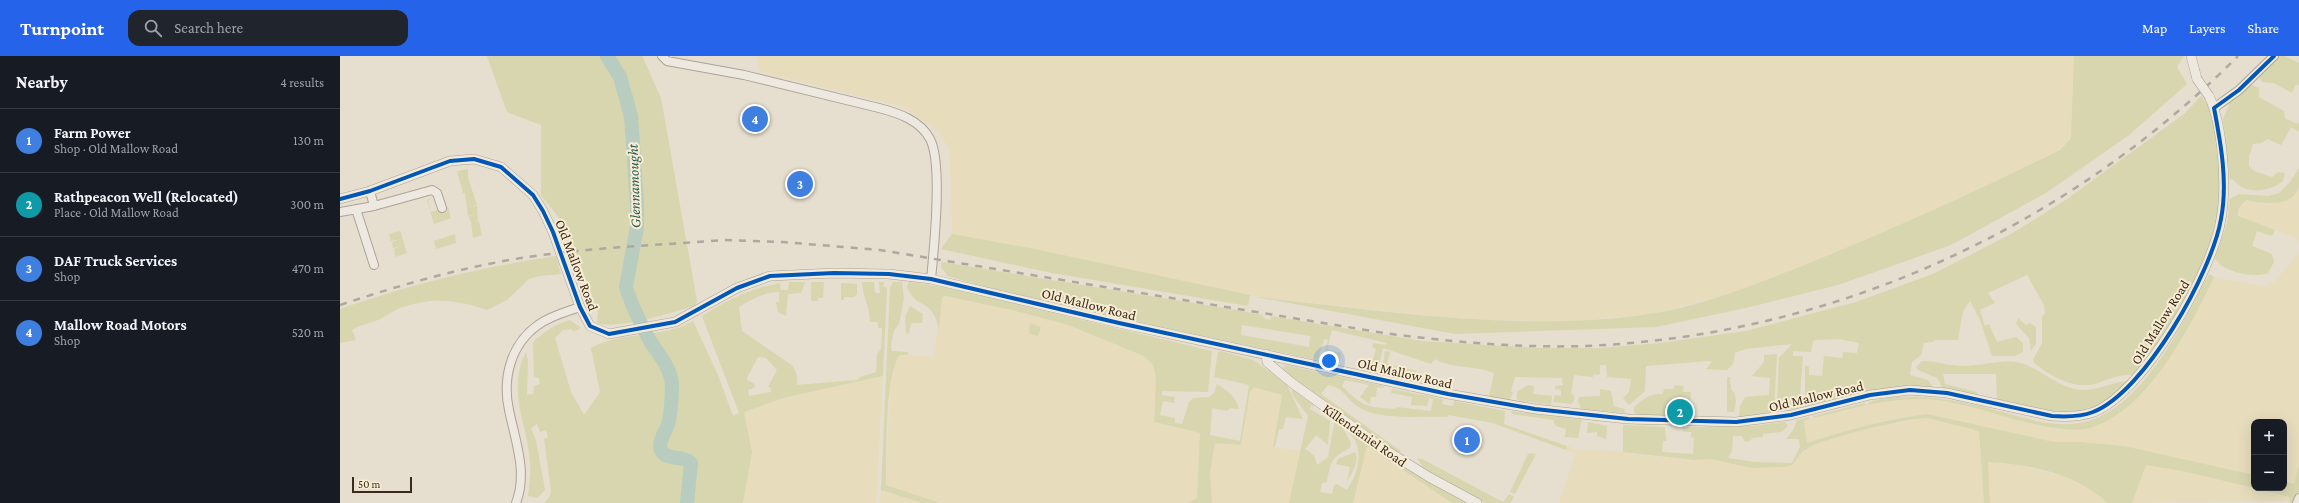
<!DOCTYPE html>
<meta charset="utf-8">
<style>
body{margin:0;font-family:"Crimson Pro",serif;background:#20242c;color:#f1f3f6}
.controls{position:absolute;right:12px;bottom:12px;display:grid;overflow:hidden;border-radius:8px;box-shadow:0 4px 16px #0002}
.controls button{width:36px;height:36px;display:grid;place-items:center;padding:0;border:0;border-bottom:1px solid #363941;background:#171b24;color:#f1f3f6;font:20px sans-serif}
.scale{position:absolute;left:12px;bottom:10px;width:60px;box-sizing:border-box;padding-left:4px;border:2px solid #3c2b1d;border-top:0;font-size:11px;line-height:14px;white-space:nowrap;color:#3c2b1d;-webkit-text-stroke:3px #f8edd3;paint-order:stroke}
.you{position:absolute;left:989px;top:305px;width:14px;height:14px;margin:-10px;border:3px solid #fff;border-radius:50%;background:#1a73e8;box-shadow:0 0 0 6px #1a73e833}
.badge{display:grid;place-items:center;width:26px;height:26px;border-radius:50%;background:#2563eb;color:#fff;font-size:13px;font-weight:700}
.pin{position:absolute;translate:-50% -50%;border:2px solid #fff;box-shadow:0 1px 4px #0006}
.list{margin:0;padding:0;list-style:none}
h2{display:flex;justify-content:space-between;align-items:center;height:52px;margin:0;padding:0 16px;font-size:17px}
h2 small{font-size:13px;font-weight:400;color:#9ea1a6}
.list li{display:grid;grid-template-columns:26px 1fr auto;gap:12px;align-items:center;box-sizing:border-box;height:64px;padding:0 16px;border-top:1px solid #363941}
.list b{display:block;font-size:15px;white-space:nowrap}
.list p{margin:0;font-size:13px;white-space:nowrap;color:#9ea1a6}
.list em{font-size:13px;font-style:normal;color:#9ea1a6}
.icon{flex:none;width:22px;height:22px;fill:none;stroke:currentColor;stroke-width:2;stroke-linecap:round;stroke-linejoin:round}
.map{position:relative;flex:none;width:1959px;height:447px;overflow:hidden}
header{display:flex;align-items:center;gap:24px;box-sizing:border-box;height:56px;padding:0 20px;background:#2563eb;color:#fff}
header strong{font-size:19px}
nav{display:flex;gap:22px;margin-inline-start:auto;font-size:14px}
.search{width:280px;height:36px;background:#20242c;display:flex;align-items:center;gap:10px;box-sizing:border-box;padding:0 14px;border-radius:12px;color:#9ea1a6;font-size:15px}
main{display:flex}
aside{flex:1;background:#171b24}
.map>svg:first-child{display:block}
.farmland{fill:#e7ddbd}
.green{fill:#d7d6af;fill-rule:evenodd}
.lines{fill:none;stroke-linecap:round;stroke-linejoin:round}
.river{stroke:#b8ccc0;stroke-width:14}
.minor-casing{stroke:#aca396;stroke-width:10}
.tertiary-casing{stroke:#aca396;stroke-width:10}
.minor{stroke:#eee9e0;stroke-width:8}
.tertiary{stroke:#eee9e0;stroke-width:9}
.rail{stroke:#aea8a0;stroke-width:2.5;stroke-dasharray:7 7;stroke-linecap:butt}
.tertiary-bridge-casing{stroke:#aca396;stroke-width:10;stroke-linecap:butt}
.tertiary-bridge{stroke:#eee9e0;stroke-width:9}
.cycleway-casing{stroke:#f8edd3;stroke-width:6}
.cycleway{stroke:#0057b8;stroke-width:4}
.labels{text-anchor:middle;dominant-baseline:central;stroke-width:4;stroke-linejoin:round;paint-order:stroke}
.street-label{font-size:14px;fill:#3c2b1d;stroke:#f8edd3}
.water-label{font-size:15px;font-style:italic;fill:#2b5c58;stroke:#f8edd3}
</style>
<header>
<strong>Turnpoint</strong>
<div class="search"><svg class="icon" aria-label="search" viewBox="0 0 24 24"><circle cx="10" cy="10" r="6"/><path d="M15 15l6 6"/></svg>Search here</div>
<nav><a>Map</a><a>Layers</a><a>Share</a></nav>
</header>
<main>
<aside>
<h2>Nearby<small>4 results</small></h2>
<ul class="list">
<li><span class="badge" style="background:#3f7fe0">1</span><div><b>Farm Power</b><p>Shop · Old Mallow Road</p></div><em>130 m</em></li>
<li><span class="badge" style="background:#0f9aa8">2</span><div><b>Rathpeacon Well (Relocated)</b><p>Place · Old Mallow Road</p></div><em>300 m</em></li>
<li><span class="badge" style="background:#3f7fe0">3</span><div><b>DAF Truck Services</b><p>Shop</p></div><em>470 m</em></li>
<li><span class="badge" style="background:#3f7fe0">4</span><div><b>Mallow Road Motors</b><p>Shop</p></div><em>520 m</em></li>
</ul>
</aside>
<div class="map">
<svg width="1959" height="447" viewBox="0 0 1959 447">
<rect width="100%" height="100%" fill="#e6dece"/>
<path class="farmland" d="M416,0H1734L1731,82L1716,96L1562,169L1393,237L1311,258L1226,266L1122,263L916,241L612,178L610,94L598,75L564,51L421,16Z
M1959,131V189L1957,182L1898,160L1901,149L1907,144L1931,149L1954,139Z
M1959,196V410L1954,428L1944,425V366H1914V419L1784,390L1741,386H1714L1587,358L1556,362L1519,371L1467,387L1464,364L1543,346L1564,343H1585L1608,346L1718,373H1744L1785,353L1814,322L1842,283L1874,221L1925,231L1936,224Z
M606,240L676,255L728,269L804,300L813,309L816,323L814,366L860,377L857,442L847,447H600L546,430L550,324L555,305L560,299L594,301L602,241Z
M543,320L536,447H403L412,396L403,356L443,342Z
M914,331L942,339L933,391L960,395L949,447H872L870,416L875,386L901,389L910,336Z
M1587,362L1639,375L1644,447H1219L1236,397L1226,394L1227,390L1237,394L1297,396L1301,399L1354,404L1371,403L1411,412L1444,411L1452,409L1463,395L1478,387L1522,374Z
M1027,390L1055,410L1113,447H1013Z
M1648,406L1672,407L1726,421L1754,434L1768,447H1650Z
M1806,409L1842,415L1951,441L1950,445L1792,447Z
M541,434L583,447H540Z"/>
<path class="green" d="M147,0H302L321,42L357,245L355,250C333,256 277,274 257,267L258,256L227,172L201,139V69L167,56Z
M1734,0H1844L1837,11L1847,28L1789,79L1706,137L1611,189L1498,229L1410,251L1316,271L1115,278L916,241C1046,255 1179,277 1310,258C1367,249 1421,226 1474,205C1558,171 1639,134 1720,94L1731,82Z
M1939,0H1945L1959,7V30L1956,28L1952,37L1934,27L1922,26L1919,20Z
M1910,28L1919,32V41L1944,55L1945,62L1957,68L1959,66V76L1951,71L1941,89L1927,83L1922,87L1913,88L1909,100V110L1914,115L1932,121L1938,116L1945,117L1943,125C1932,134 1913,138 1900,130C1896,127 1894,123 1890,123L1883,63L1889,49L1888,47Z
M1861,40C1874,53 1874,74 1876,91C1879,114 1882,138 1878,161C1868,217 1828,275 1794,319C1780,318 1770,323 1758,327C1735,335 1711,320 1694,307L1693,304L1702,287V261L1705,257L1704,249L1687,219L1648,237L1655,247L1640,254L1645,270L1649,268L1657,286L1676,281L1683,287V296L1674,300H1652L1640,264L1630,245L1623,255L1618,284H1594L1593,286L1584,287L1581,299L1572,306L1570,319L1588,324L1593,331L1578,330L1465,353V309L1469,311V319L1482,320L1484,300L1502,302L1503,296L1517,297L1519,287L1499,283L1476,284L1473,285L1471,296L1453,295V300H1463L1459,353L1399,361L1400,350L1405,341L1429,339L1430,322L1412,320L1424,306V299L1437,298L1434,353L1437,352L1439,302L1452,288L1405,293L1395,297L1393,308L1387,314L1366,313L1372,306L1369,305L1306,310L1305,335L1289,349L1283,342L1289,336L1291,323L1267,321L1266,309H1260V318L1255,319L1254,317L1253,321L1234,319L1231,338L1234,339V345L1231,348L1213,346L1215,339L1221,340V334L1215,333V330L1223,329L1222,322L1175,321L1171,335L1173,337L1169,344L1149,341L1154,317C1134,309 1112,313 1095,303L1091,308L1043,292L1038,314L1025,311L1027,303L1033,304L1036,293L1032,291L1033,287L1046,289L1047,287L992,274L987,293L1001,297L1000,306L983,302L988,284L984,283L978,304L772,261L631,227L608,220L601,211V206L890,253L923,259V262L930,264L931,260L1082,285L1199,292H1260L1320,287L1406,275L1516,246L1593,218L1671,178L1727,143L1844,58ZM902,269L970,280L969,291L901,279Z
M1959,112C1959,117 1959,125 1959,130C1954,152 1922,148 1907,144C1901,148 1897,153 1898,160L1935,174L1932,180L1917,175L1912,190L1932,198L1934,206L1928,217C1915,222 1893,217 1882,210C1879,208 1878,205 1875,203L1887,167L1890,143L1899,138L1928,140L1939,137L1950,126Z
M128,113V122L137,149L129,151L137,150L138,164L134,166L139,165L142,179L133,182L131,166L128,161L135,158L128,160L125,137H123L117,115Z
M92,142L88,145L91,156L108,151L111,162L94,168L87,144Z
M60,175L67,197L55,201L54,193L61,190L53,192L52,186L61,183L51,185L49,178Z
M115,178L116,187L96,193L94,185L109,180L111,186L109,180Z
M612,178L695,193L910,239L908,250L712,217L601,193Z
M216,200L221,218L200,220L189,223L167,244L147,254C118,244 93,241 63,251C54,254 46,260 38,264C29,268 21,268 12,274L16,284L0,287V253C71,228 142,211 216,200Z
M1869,218L1874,221C1850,271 1811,349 1756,370C1745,375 1729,374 1717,372C1672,367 1629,345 1584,343C1546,342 1510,353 1474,362L1473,360L1525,347V349L1529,348V346C1567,336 1603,342 1640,350C1669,357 1702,370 1732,368C1798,364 1841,270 1869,218Z
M449,226H465L461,237L448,238L446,260L438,256L436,246H439V236C424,236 410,244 399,251L402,275L453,310L457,319V329L517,324L520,321L536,316L537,298L541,293L542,272H538V266H530C530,250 523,243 522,226H534L535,237H540L539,226H544L543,230L547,232L543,320L443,342L404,356L412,396L403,447H204L210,440L211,434L204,383L208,381L206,374L200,376L197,368L191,372L196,384L205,434L197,442L188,440C189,429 191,418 190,407C188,367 166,336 186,296L188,305L187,339L193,338L194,330L200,328L199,322L194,321L193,286C204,276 215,268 230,264L241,272L233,276L232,273L223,274L215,282L231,336L244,359L260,336L251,292C281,275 322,283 353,265L378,319L393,360L399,357L362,260C386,244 412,232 440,227L441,234H448ZM418,301L426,302L437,314L428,331H430L431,336L409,340L408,334L414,332L415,328L407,324V322Z
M471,226H484L483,242H478V245H471Z
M553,226H562L564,243L559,268L554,275L551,288L552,295L568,296V299H560C544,318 547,401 546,429L600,447H583L541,434L550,232Z
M569,226L604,231L872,295L868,336L822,335V339L835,341L834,347L823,345L820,359L835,362V367L842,368L849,346L853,342L869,341L874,337L877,328C887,335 896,340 899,353L890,352L887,355L872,352L870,379L900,385L909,329L874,321L878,296L881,295L913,304L946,327L963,363L946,361L943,373H939L935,391H933L942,339L914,331L910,336L901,389L875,387L870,416L872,447H847L857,442L860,377L814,366L816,323L813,309L804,300L728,269L676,255L606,240L602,241L599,272C597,268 596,261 593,257C584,244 575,250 567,231Z
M501,227L517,228V238L514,241H504V244H501Z
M570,250L583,258L582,267H571L569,278L566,277L565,261Z
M1678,262L1686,269L1690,267L1696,271V288L1691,295L1689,282L1676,268Z
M690,267L701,271L698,280L690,278L689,273Z
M1045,295L1050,296L1047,308L1057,310L1055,317L1042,314Z
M1582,305C1596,305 1609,310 1624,310C1641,310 1659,304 1676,306C1699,310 1716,332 1740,334C1757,335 1772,326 1788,325C1749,369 1707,356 1657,343L1656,318H1603L1605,328L1637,336V338L1603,332L1597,322L1578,314L1576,311Z
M945,309L1044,330L1043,332L1037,331L1036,341H1031L1030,348L1020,341L1029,329L1005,324L1002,330C1023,351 1026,351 1055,353L1056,351L1091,355L1093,343L1089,342L1087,350L1071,349L1072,341L1051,337L1052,333L1103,343L1102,348L1113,350L1114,345L1165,355L1164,368L1227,390L1226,394L1153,367L1108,359V361C1084,360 1042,364 1022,353C1007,346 1006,332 988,329L981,338L1062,396H1056L960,329L942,313Z
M1060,311L1076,315L1075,322L1058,318Z
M1387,321H1390L1391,333C1398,341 1396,347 1394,356H1387Z
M1188,329L1194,330L1193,338L1212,340L1211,349L1177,344V336Z
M1334,329L1344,330L1343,336H1351L1349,361L1306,360L1294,357V351C1303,343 1310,337 1323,338L1324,333H1334Z
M952,333L973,348L974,351L971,349L970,353L990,365L988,389L976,379L965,393L974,399L977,409L988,401L995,364L1001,369L1011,387L1010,392C992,401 990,405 987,426L982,427L980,436L992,438L994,429L997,428L1007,434C1019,416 1026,389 1006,374V371L1057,407L1127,447H1112L1027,390L1013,447H949L968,360L952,338Z
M1260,333L1271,335L1274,350L1284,353L1285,357L1241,353L1238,345L1239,341L1260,340Z
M1171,355L1243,364L1241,366L1238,382L1225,381L1226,373L1216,370L1213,364L1172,358Z
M1587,358L1714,386H1741L1784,390L1914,419V432L1842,415L1806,409L1792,447H1768C1736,418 1690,408 1648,406L1650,447H1644L1639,375L1587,362L1568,364L1522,374L1478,387L1463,395L1452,409L1444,411L1411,412L1371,403L1354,404L1283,396V369L1325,371L1326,385H1323L1322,396L1353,398L1354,382L1351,381V376H1343V371L1412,370L1445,366L1448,370L1441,376L1423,378V381L1412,382L1411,384L1405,386L1402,380H1393L1392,395L1388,402L1415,406L1452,407L1460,391L1459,383H1446L1453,374L1457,364L1469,361V363L1464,365L1467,387C1507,374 1546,363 1587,358Z
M1248,366L1267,370L1266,383L1257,380V376L1247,377Z
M1015,396C1020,405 1012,417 1007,425L1010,411L996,408L998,403Z
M1192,397L1196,398L1175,438L1170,436L1188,398Z
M1077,402L1082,403L1163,446L1169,438L1174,441L1170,447H1145L1141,445L1084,413Z
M1959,410V439L1954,447H1949L1950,441L1915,432H1944V425L1954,428Z"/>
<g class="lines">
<path class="river" d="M267,0L280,21L291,60L297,148V171L286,231C291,249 301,268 310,285C319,299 330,310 332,328C332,339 331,354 329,365C327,374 317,386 321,394C325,405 344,399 351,407L347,447"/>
<g class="minor-casing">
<path id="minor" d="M322,0L327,5L404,19L539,52C558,57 580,64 590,83C603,107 594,193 591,223
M1874,52L1899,34L1934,0
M34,150L92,134L97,137L102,152
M16,153L34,209
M0,156L34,150L30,135
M176,447C188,416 175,384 169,354C162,322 171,288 198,269C210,260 226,256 240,251
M1957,447L1959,442"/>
</g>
<g class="tertiary-casing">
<path id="tertiary" d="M1851,0L1857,23
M0,143L30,135L110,105L134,103L161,111L193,139L203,155L213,176L240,251L250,270L269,278L335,266L397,232L430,220L494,217L549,218L591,223L779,267L1108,338L1195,353L1288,363L1396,366L1451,359L1530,339L1570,334L1607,337L1712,360C1726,361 1740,361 1754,356C1804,336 1873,215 1881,163C1887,131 1883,70 1869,40
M926,298L927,306L952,327L1044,393L1089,421L1137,447"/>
</g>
<use href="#minor" class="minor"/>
<use href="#tertiary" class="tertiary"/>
<path class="rail" d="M0,249C66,227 133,208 202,199C262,191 323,189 383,184L443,186L540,194L1044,277C1111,286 1178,292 1245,290C1491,280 1724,174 1898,0"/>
<g class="tertiary-bridge-casing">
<path id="tertiary-bridge" d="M1857,23L1869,40"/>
</g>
<use href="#tertiary-bridge" class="tertiary-bridge"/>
<g class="cycleway-casing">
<path id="cycleway" d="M0,143L30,135L110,105L134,103L161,111L193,139L203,155L213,176L240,251L250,270L269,278L335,266L397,232L430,220L494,217L549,218L591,223L779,267L1108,338L1195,353L1288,363L1396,366L1451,359L1530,339L1570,334L1607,337L1712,360C1726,361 1740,361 1753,356C1805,336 1872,216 1881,163C1888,127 1881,88 1874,52L1899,34L1934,0"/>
</g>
<use href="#cycleway" class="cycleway"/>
</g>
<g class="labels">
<g class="street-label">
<text transform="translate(237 209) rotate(69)">Old Mallow Road</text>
<text transform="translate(749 248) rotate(14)">Old Mallow Road</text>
<text transform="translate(1820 266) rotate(-58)">Old Mallow Road</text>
<text transform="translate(1065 317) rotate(13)">Old Mallow Road</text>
<text transform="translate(1476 340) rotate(-13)">Old Mallow Road</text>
<text transform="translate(1025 379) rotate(35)">Killendaniel Road</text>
</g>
<g class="water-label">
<text transform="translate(294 130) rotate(-92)">Glennamought</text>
</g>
</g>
</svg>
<div class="controls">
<button>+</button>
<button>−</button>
</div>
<div class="scale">50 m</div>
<div class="you"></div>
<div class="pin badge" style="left:1127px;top:384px;background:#3f7fe0">1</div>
<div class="pin badge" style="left:1340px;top:356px;background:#0f9aa8">2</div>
<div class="pin badge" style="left:460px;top:128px;background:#3f7fe0">3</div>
<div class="pin badge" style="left:415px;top:63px;background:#3f7fe0">4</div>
</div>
</main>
